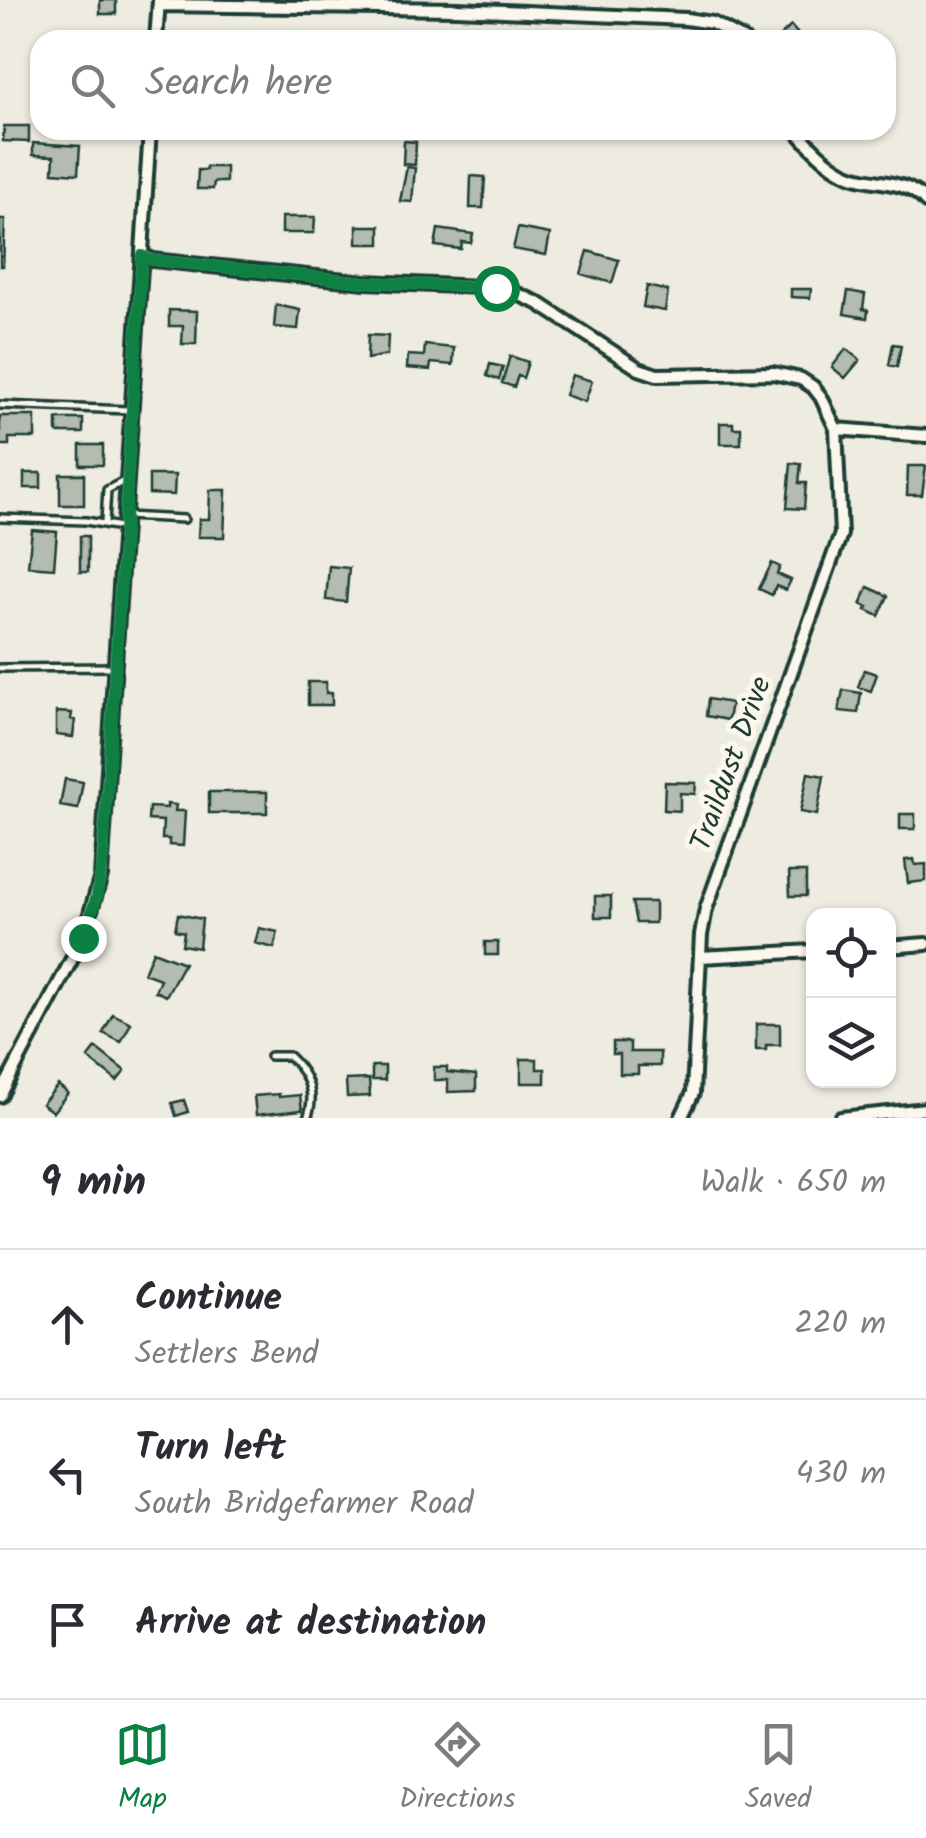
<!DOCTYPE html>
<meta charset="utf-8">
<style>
body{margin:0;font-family:Kalam,sans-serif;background:#f2f2f3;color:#2b2b33}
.controls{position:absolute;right:30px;bottom:30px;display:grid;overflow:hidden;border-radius:20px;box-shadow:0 2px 8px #0004}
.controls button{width:90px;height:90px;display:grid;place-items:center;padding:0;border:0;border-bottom:2px solid #e1e1e2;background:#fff;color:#2b2b33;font:50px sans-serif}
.stop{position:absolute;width:30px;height:30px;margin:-22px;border:8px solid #0b8043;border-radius:50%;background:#fff}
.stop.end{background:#0b8043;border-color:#fff;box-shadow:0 2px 10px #0008}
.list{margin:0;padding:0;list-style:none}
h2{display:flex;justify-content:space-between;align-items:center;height:130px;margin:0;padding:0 40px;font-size:42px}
h2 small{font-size:32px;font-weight:400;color:#7c7c81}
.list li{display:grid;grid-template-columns:65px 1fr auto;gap:30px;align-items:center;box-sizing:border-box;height:150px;padding:0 40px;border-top:2px solid #e1e1e2}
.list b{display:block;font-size:38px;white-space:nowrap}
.list p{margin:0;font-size:32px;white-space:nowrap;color:#7c7c81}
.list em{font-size:32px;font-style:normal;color:#7c7c81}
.icon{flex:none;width:55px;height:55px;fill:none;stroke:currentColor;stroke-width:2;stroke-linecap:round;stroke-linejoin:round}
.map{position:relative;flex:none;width:926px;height:1118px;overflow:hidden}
.search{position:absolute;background:#fff;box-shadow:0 2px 8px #0004;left:30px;right:30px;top:30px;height:110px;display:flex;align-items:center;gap:25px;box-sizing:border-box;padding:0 35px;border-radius:30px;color:#7c7c81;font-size:38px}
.sheet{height:580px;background:#fff}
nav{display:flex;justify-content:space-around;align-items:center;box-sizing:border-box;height:140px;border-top:2px solid #e1e1e2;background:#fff;font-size:28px;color:#7c7c81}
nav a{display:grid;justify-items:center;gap:5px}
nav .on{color:#0b8043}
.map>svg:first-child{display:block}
.building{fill:#b4bbb0;stroke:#1f3d34;stroke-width:2.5}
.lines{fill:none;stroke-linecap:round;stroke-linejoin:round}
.service-casing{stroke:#1f3d34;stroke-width:12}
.minor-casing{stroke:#1f3d34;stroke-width:18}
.service{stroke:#fbf7ec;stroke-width:5}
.minor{stroke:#fbf7ec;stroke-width:10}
.route{stroke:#0b8043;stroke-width:12}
.labels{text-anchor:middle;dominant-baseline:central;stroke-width:10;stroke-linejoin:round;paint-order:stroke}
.street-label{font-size:30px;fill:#1f3d34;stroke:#fbf7ec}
</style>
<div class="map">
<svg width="926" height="1118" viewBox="0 0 926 1118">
<rect width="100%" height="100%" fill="#eeece1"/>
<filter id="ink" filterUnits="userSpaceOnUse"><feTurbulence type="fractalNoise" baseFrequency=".01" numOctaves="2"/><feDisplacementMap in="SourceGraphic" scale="20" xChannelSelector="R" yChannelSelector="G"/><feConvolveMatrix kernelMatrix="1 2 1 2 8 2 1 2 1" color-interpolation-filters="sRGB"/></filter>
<g filter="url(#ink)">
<path class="building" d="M100,0H116V14H100Z
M791,26L803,40H779L777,39Z
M4,126H29V142L3,141Z
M404,141L416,142L415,165L403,164Z
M33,143L80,146L78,174L53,172L54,156L33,155Z
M206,167H226V182H214L213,189H197L198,170H206Z
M407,167L415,168L412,202L400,201Z
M471,176L485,177L483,208H470Z
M282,217H315L314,233H282Z
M0,219H5L3,266H0Z
M357,226H380V244H357Z
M518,228L550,234L546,255L513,249Z
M438,229L473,234L471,243L462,242L461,249L435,246Z
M588,251L619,260L612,283L581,274Z
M647,286L668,291L665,311L643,307Z
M791,289H811L810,298L791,297Z
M848,291L865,294L863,309L868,310L867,318L844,314Z
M276,305L300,310L298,329L274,327Z
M169,310L197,311L196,344H182L183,326H169Z
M368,335L388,336L387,355L367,359Z
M893,344L901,345L897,367L889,365Z
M425,345L454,348L453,365L431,363L430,370L407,368L408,355L424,356Z
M846,349L860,360L845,378L832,367Z
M510,356L528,362L523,378L518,376L514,387L502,383Z
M490,364L503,367L499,380L487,376Z
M572,375L592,381L585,402L565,395Z
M0,416H35V438H9V445H0Z
M57,419H83V433H57Z
M720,423H733V428H741V444H720Z
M80,445H103V465H80Z
M791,463L801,464L799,483H806L804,509L787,508Z
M908,466H926L922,495H907Z
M24,473H41V488H24Z
M60,474H84V505H60Z
M149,475H175L174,495L149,494Z
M210,490H226L224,537H198L199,519H209Z
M32,530L57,532L54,568L28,566Z
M80,536H88V572H80Z
M772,563L780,567L777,574L791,580L786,590L776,586L772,595L759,589Z
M329,566L349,568L346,602L326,600Z
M868,587L888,596L879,616L866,610L868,607L861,604Z
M864,670L877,674L871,691L858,687Z
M308,682H326V693H332V705H308Z
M843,690L861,693L858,713L839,711Z
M708,699L731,703L728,720L706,716Z
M56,712L72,713L71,719L75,720L73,737L56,735Z
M808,773L824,776L817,815L800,812Z
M65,779L83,782L78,809L60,806Z
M665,782L696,783L695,794L680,793V811L664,810Z
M209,792H267V813H209Z
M167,804L176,805L175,811H185L183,846L169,845V839H162L163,821L148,820L149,807L167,808Z
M900,814H915V829H900Z
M914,859L915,865L926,864V881L908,883L905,860Z
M789,872H806V896H790Z
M595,896H611V917H595Z
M632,902H655V923H636Z
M178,914L202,919L199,948L182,945L184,932L175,930Z
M259,928L278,932L274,948L255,943Z
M485,942H498V955H485Z
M153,951L184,963L166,996L155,991L160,979L144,973Z
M113,1014L131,1023L121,1042L103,1033Z
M756,1024H780V1045H766V1050H756Z
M613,1042H630V1052H660V1066H638V1074H620V1054H613Z
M96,1048L125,1071L117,1081L88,1058Z
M521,1059H537V1069H545V1083H521Z
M372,1066H385V1080H372Z
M434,1067H447V1072L476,1075V1091L448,1092V1080H434Z
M369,1079L370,1096L347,1097L346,1080Z
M58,1085L68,1093L53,1112L42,1104Z
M279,1094V1097L300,1095L302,1110L256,1115L254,1096Z
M184,1100L188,1112L176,1116L172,1103Z"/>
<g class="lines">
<g class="service-casing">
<path id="service" d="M0,405L129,410
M125,516L184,519
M0,518L86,521L121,527
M105,522L107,490L124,481
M0,668L112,667
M270,1056H289C307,1073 317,1094 307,1118"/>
</g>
<g class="minor-casing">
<path id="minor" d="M159,5L457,9L686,19L712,23L744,40
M156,40L159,1
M796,130C811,148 830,168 852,176C878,185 907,179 926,202
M142,255L153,260L365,282L504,288L538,303L639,369L657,375L773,373L801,379L813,387L821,397L836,429L926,436
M888,947L926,944
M700,957L814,951
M0,1096L83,938L101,876L150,130
M681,1118L693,1093L701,935L706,909L841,534L836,429
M841,1118L926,1109"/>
</g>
<use href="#service" class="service"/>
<use href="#minor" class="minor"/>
</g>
</g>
<g class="lines" filter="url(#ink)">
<path class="route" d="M83,938L97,896L103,857L142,256L152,260L365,282L496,288"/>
</g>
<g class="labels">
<g class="street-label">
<text transform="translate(732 764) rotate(-70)">Traildust Drive</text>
</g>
</g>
</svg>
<div class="controls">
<button><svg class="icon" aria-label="locate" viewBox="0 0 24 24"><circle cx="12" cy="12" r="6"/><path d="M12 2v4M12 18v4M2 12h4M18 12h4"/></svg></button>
<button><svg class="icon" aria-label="layers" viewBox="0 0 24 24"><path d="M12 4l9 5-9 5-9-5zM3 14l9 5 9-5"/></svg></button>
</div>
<div class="stop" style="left:496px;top:288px"></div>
<div class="stop end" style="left:83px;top:938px"></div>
<div class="search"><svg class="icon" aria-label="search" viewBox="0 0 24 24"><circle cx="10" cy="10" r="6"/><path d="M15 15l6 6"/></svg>Search here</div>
</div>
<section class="sheet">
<h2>9 min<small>Walk · 650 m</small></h2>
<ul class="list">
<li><svg class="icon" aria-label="ahead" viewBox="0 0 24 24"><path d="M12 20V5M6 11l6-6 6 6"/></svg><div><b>Continue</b><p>Settlers Bend</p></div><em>220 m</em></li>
<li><svg class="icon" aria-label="left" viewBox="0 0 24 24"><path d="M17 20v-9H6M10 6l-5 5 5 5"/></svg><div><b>Turn left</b><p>South Bridgefarmer Road</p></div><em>430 m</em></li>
<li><svg class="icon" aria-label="arrive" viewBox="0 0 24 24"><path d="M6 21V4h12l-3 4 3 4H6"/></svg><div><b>Arrive at destination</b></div></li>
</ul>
</section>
<nav>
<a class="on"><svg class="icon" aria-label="map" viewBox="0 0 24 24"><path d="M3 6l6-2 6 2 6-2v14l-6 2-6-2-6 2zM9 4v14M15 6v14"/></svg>Map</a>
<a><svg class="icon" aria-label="directions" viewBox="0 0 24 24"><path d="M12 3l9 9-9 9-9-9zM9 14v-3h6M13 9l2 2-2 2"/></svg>Directions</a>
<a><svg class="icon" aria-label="saved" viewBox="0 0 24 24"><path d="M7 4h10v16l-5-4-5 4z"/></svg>Saved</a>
</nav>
